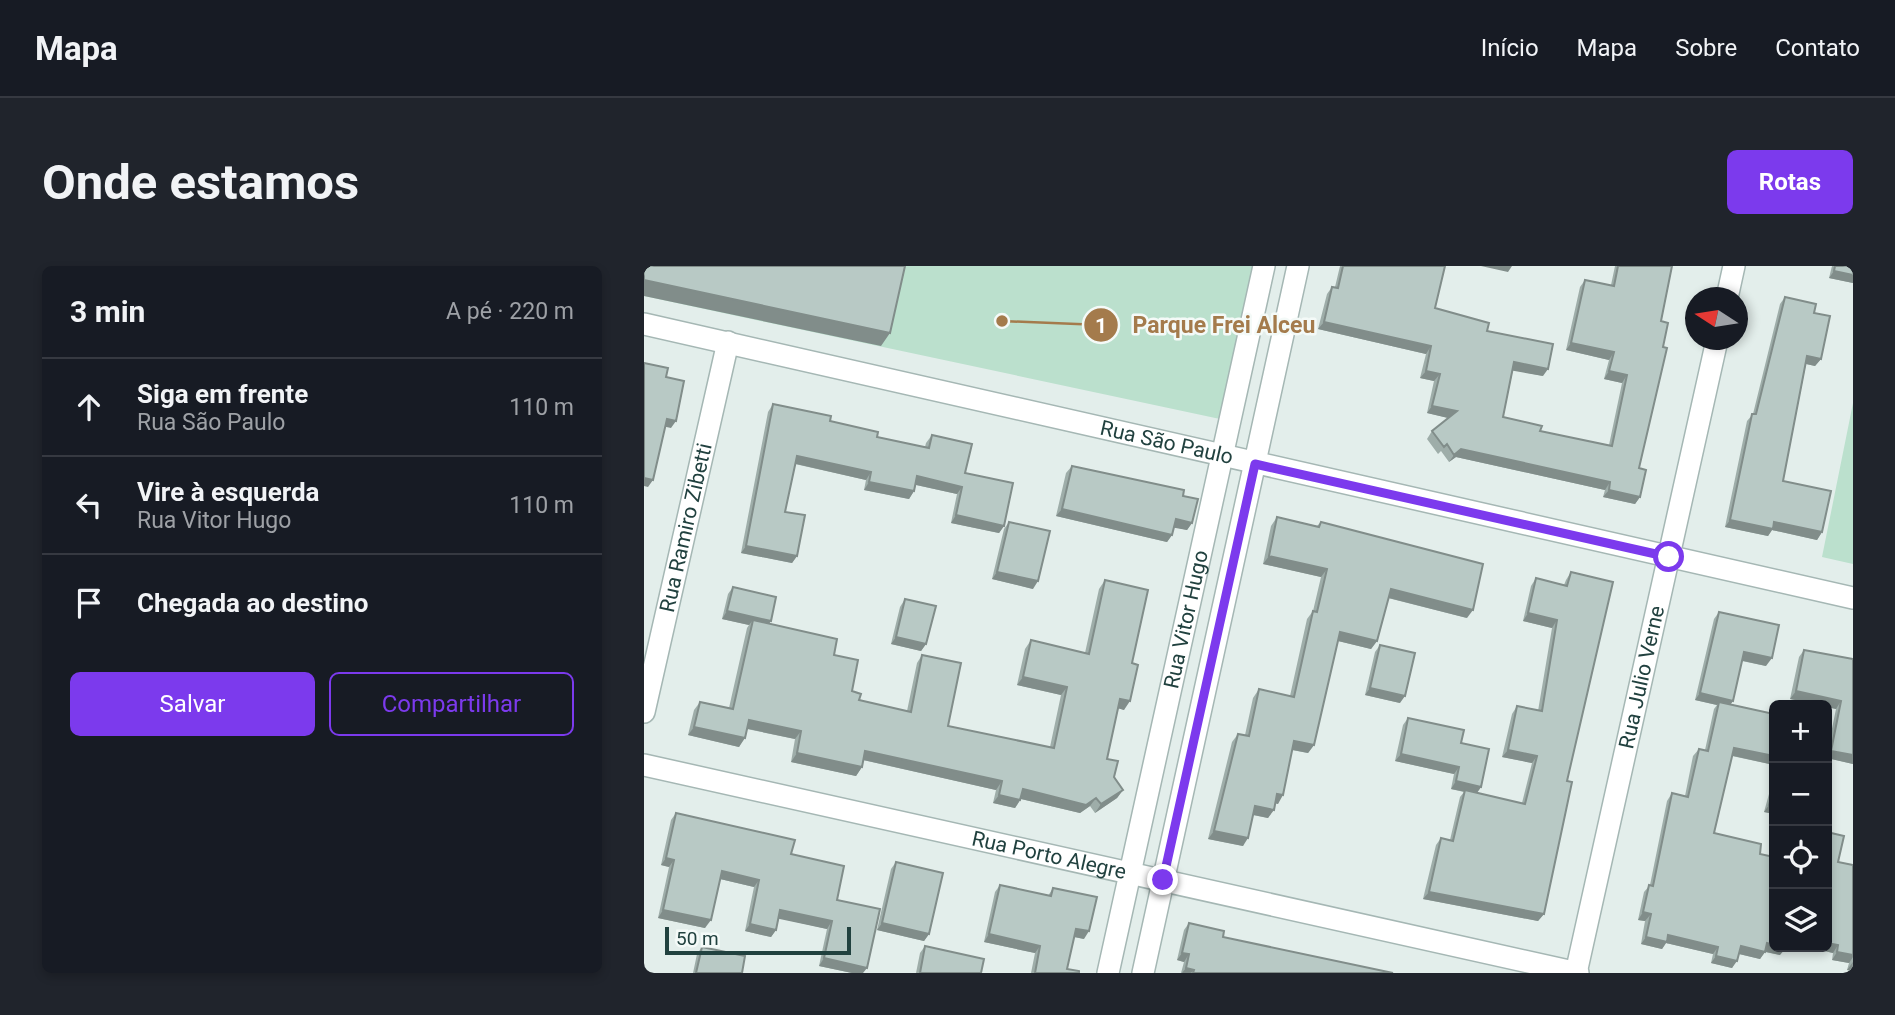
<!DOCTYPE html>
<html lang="pt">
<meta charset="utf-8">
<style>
body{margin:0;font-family:Roboto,sans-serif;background:#20242c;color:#f1f3f6}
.controls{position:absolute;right:21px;bottom:21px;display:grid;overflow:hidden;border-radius:10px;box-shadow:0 4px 10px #0003}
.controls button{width:63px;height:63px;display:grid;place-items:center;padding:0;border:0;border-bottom:2px solid #363941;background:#171b24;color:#f1f3f6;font:35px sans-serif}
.compass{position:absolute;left:1041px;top:21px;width:63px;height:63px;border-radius:50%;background:#171b24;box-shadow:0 4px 10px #0003;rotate:282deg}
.scale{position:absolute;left:21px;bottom:18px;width:186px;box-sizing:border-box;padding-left:7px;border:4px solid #21413f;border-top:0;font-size:19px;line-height:24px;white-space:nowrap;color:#21413f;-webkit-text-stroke:5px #f4faf8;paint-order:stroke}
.stop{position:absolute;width:21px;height:21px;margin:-16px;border:5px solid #7c3aed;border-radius:50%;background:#fff}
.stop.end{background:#7c3aed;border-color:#fff;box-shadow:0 2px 7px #0008}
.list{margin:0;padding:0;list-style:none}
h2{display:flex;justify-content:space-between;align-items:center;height:91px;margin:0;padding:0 28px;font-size:30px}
h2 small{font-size:23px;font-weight:400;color:#9ea1a6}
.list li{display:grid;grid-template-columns:46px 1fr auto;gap:21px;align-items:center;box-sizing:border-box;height:98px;padding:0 28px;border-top:2px solid #363941}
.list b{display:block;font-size:26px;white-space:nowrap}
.list p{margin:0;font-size:23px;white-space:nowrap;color:#9ea1a6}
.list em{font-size:23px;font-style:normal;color:#9ea1a6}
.actions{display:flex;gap:14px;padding:21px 28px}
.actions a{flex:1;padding:16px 0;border:2px solid #7c3aed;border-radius:10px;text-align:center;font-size:24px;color:#7c3aed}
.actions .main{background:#7c3aed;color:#fff}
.icon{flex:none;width:38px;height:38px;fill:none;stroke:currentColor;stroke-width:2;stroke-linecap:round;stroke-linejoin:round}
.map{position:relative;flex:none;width:1209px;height:707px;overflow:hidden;border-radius:10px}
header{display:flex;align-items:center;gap:42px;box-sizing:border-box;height:98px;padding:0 35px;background:#171b24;border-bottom:2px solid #363941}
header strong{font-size:33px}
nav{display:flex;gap:38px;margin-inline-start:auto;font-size:24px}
.intro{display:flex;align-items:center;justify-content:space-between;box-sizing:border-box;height:168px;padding:0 42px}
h1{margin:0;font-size:49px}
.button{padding:18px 32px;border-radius:10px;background:#7c3aed;color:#fff;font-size:24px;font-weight:700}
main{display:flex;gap:42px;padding:0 42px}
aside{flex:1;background:#171b24;border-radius:10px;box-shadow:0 4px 10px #0003}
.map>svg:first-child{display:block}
.green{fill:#bbe0cd}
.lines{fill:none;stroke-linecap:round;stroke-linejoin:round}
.street-casing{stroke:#a5b7b4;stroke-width:24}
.street{stroke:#fff;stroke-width:21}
.wall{fill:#9eada9}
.shaded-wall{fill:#818d8a}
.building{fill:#b8c9c5;stroke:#818d8a;stroke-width:2}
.route{stroke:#7c3aed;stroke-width:9}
.labels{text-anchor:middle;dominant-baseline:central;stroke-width:5;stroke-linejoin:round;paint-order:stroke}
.street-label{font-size:21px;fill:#21413f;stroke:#f4faf8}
.leader{fill:none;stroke:#a47b4c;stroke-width:2.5}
.callout-dot{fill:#a47b4c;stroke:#f4faf8;stroke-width:2.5}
.mark-label{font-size:21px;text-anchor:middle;font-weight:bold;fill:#fff}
.callout-label{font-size:23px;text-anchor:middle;font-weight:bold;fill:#a47b4c;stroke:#f4faf8;stroke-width:5;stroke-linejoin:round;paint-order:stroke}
</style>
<header>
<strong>Mapa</strong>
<nav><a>Início</a><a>Mapa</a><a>Sobre</a><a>Contato</a></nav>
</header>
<div class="intro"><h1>Onde estamos</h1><a class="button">Rotas</a></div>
<main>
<aside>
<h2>3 min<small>A pé · 220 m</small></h2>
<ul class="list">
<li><svg class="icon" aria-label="ahead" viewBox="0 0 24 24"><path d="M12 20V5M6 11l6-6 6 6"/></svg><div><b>Siga em frente</b><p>Rua São Paulo</p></div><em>110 m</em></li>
<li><svg class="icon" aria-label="left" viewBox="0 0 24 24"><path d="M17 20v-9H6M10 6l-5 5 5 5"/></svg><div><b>Vire à esquerda</b><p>Rua Vitor Hugo</p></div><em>110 m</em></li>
<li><svg class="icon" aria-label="arrive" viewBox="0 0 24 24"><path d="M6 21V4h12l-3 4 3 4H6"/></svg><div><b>Chegada ao destino</b></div></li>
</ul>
<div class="actions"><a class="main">Salvar</a><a>Compartilhar</a></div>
</aside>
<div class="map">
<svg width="1209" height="707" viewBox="0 0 1209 707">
<rect width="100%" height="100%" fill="#e3eeeb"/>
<path class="green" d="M0,0H609L576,153L0,30Z
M1209,137V298L1178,291Z"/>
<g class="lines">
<g class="street-casing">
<g id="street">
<path d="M1083,32L1090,0"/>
<path id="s1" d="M0,58L1209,332"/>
<path id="s2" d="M0,446L84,76"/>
<path id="s3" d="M0,499L934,707"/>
<path id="s4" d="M464,707L620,0"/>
<path d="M499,707L654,0"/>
<path id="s5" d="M932,707L1073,74"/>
</g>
</g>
<use href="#street" class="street"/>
</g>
<path class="wall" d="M696,0H801L791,42L843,65L899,110L869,104L859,151L896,165L965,179L978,117L960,113L965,94L922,84L936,21L941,14L967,19L971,0H1028L1017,55L995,202L996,231L991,238L959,231L961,224L812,191L805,196L797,185L794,188L783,173L788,165L805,152L783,147L790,115L776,112L782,88L674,63L683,28L688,21H691Z
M1188,0H1209V17L1185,12Z
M1141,31L1170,47L1177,93L1171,100L1162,98L1139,215L1178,266L1173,274L1128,264L1124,270L1081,261L1103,155L1109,148L1136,38Z
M129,138L186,155L233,171L281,181L282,177L288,169L321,207L360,260L355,267L307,257L313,228L272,219L270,225L265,233L220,224L222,214L151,198L141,246L153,290L148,297L97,287L124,146Z
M428,200L539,230L548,257L543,264L530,261L528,269L523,276L412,250L422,207Z
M633,251L673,260L677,256L823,352L744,332L733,375L727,383L694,375L670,479L664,487L648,484L634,538L631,537L624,552L609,549L599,580L564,573L588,476L594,468L601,469L609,432L615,423L646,430L663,353L669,345L677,311L619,298L627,260Z
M365,256L389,323L348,313L360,263Z
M927,306L923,515L900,648L894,655L779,633L792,579L797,572L806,574L816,531L820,526L807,523L810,508L751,495L759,459L764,452L817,477L837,521L833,527L878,537L888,497L858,491L868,448L873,440L894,445L908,362L879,355L887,320L892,312L920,319L922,314Z
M461,314L488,397L480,444L474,442L463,493L470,511L479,524L473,532L451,547L446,540L436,547L377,533L371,542L349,537L352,524L219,494L218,501L212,510L147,496L151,473L103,463L95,481L44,469L50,444L56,436L85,442L103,362L105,359L78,353L84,328L89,321L125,357L190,389L208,425L215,434L263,445L273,397L278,389L304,460L406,481L417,429L373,419L381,383L387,374L441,387L455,323Z
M261,333L282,378L277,385L247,378L256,341Z
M1075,346L1122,400L1098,395L1089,435L1086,438L1130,448V499L1088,490L1070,567L1116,588L1136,689L1121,686L1116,693L1095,688L1088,702L1067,697L1069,688L1022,677L1018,683L997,678L1001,655L994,654L1000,626L1006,619L1023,535L1028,527L1041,530L1049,490L1055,483L1061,484L1070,443L1073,439L1051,434L1070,353Z
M736,379L756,437L721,429L731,386Z
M1160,384L1209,393V498L1183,492V487L1192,443L1183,441V439H1177L1146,433L1155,391Z
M1130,521V548L1120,546L1125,528Z
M32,547L147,588L193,634L219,707H208L175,700L183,663L135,652L132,664L127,671L101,665L110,621L76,613L61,662L14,652L25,601L17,599L27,554Z
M252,596L285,668L280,675L233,664L247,603Z
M1194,596L1209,599V705L1203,704L1205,697L1188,694L1189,687L1164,681H1183Z
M356,619L404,630L409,622L440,673L430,671L423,703L435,707H387L391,687L340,676L351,626Z
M545,657L579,671L749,707H537L540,696L533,694L540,664Z
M281,680L337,707H272L276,687Z
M58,681L98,707H49L53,688Z"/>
<path class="shaded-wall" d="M837,0H868L864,6Z
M1190,5L1209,9V17L1185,12Z
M0,14L246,67L237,80L0,30Z
M680,56L787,80L782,88L674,63Z
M927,77L970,86L965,94L922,84Z
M1163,90L1177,93L1171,100L1158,97Z
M870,96L904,103L899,110L865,104Z
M782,105L796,108L790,115L776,112Z
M965,105L983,109L978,117L960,113Z
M788,140L813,145L808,153L783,147Z
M23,153L32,155L27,162L18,160Z
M817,183L966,216L961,224L812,191L805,196L810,189Z
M153,190L227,206L222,214L148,197Z
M273,210L318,221L313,228L268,218Z
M0,212L9,214L4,221L0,220Z
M225,216L270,225L265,233L220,224Z
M965,224L996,231L991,238L959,231Z
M418,243L528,269L523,276L412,250Z
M312,249L360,260L355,267L307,257Z
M532,253L548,257L543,264L526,261Z
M1086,254L1130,256L1178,266L1173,274L1128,264L1124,270L1081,261Z
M102,280L153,290L148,297L97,287Z
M625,290L683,303L677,311L619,298Z
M353,306L394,315L389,323L348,313Z
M747,323L829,344L823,352L741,331Z
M83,345L127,355L122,362L109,354L105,359L78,353Z
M884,347L913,354L908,362L879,355Z
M696,366L733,375L727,383L690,374Z
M252,371L282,378L277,385L247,378Z
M1100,386L1128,392L1122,400L1095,394Z
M379,411L423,421L417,429L373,419Z
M726,422L761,430L756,437L721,429Z
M1152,425L1197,435L1192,443L1183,441V439H1177L1146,433Z
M1056,427L1089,435L1084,442L1075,436L1073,439L1051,434Z
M476,433L486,435L480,444L470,441Z
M105,454L157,465L151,473L100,462Z
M50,461L101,472L95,481L44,469Z
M650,475L670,479L664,487L644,483Z
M1090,482L1130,490V499L1085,489Z
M864,484L893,490L888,497L858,491Z
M221,485L358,515L352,524L215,493Z
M1187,485L1209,489V498L1183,492Z
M153,487L218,501L212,510L147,496Z
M757,488L815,501L810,508L751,495Z
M812,515L837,521L832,528L807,523Z
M379,523L452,532L446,540L436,547L373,532Z
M479,524L473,532L451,547L457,538Z
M633,528L639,529L634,538L627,536Z
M355,529L376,534L371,542L349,537Z
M1125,539L1130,540V548L1120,546Z
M611,540L630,544L624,552L605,548Z
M570,565L604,572L599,580L564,573Z
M22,592L30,594L25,601L17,599Z
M78,605L115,614L110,621L72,612Z
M785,626L900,648L894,655L779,633Z
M19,644L67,654L61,662L14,652Z
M136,644L188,655L183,663L131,652Z
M999,646L1007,648L1001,655L994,654Z
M238,657L285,668L280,675L233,664Z
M106,658L132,664L127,671L101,665Z
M432,663L445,665L440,673L426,670Z
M345,668L396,680L391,687L340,676Z
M1024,669L1074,681L1069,688L1022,677L1018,683L997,678L1002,671Z
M1123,677L1130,679V681L1142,682L1136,689L1118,685Z
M1183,677L1194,679L1189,687L1164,681H1183Z
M1097,680L1121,686L1116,693L1091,687Z
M1193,686L1209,689V691L1205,697L1188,694Z
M538,687L545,688L540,696L533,694Z
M1072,690L1093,695L1088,702L1067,697Z
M180,692L223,702L219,707H208L175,700Z
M1209,696V705L1203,704Z
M542,702L550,704L547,707H538Z"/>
<path class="building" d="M0,0H261L246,67L0,14Z
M699,0H801L791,42L845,57L843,65L909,78L904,103L870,96L859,151L898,160L896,165L968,180L983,109L965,105L970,86L927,77L941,14L970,20L974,0H1028L1017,55L1024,57L1019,81L1023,82L995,202L1002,204L996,231L965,224L966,216L817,183L810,189L803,178L800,181L788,165L813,145L788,140L796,108L782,105L787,80L680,56L688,21L694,22Z
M1191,0H1209V9L1190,5Z
M1141,31L1172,38L1170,47L1186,50L1177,93L1163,90L1139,215L1187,225L1178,266L1130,256L1129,263L1086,254L1108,148H1112Z
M0,97L24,102L22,111L40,115L32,155L23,153L9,214L0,212Z
M129,138L187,150L186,155L234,166L233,171L285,182L288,169L328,178L321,207L369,217L360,260L312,249L318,221L273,210L270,225L225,216L227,206L153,190L141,246L161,249L153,290L102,280Z
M428,200L540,224L539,230L554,233L548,257L532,253L528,269L418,243Z
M633,251L675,261L677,256L839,298L829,344L747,323L733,375L696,366L670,479L650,475L639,529L633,528L630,544L611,540L604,572L570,565L594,468L605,470L615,423L650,431L669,345L673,346L683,303L625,290Z
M365,256L406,265L394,315L353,306Z
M927,306L969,316L923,515L928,516L900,648L785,626L797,572L809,575L821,524L881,538L893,490L864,484L873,440L898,445L913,354L884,347L892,312L923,320Z
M461,314L504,324L488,397L494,399L486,435L476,433L463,493L474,495L470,511L479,524L457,538L452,532L442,539L379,523L376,534L355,529L358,515L221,485L218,501L153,487L157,465L105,454L101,472L50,461L56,436L89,443L109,354L193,373L190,389L214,394L208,425L217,428L215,434L267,446L278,389L317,397L304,460L410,482L423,421L379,411L387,374L445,388Z
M89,321L132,331L127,355L83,345Z
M261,333L292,340L282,378L252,371Z
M1075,346L1135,359L1128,392L1100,386L1089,435L1056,427Z
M736,379L771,387L761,430L726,422Z
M1160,384L1209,393V489L1187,485L1197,435L1152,425Z
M1075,436L1130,448V490L1090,482L1070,567L1117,578L1116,588L1130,591V679L1123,677L1121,686L1097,680L1093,695L1072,690L1074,681L1024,669L1023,676L1002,671L1007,648L999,646L1005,619L1009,620L1028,527L1044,531L1055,483L1064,485Z
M764,452L820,464L817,477L845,483L837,521L812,515L815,501L757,488Z
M1130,521V540L1125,539Z
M32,547L151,574L147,588L200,600L193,634L236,643L223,702L180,692L188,655L136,644L132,664L106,658L115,614L78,605L67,654L19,644L30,594L22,592Z
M1183,566L1200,570L1194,596L1209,599V689L1193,686L1194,679L1183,677Z
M252,596L299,607L285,668L238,657Z
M356,619L407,630L409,622L453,631L445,665L432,663L423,703L435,705V707H391L396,680L345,668Z
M545,657L580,665L579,671L749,707H549L550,704L542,702L545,688L538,687Z
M281,680L340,693L337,707H276Z
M58,681L101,690L98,707H52Z"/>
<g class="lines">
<path class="route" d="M519,614L611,198L1025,291"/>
</g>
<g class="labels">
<g class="street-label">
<text stroke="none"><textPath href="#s1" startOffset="536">Rua São Paulo</textPath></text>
<text stroke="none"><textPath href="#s2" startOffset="189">Rua Ramiro Zibetti</textPath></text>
<text stroke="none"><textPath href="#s4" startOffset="362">Rua Vitor Hugo</textPath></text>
<text stroke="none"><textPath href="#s5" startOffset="303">Rua Julio Verne</textPath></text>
<text stroke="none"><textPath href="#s3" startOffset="415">Rua Porto Alegre</textPath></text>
</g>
</g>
<path class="leader" d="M358 55L457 59"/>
<g class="callout-dot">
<circle cx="358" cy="55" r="7"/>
<circle cx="457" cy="59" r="18"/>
</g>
<g class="mark-label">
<text x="457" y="67">1</text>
</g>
<g class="callout-label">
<text x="580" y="67">Parque Frei Alceu</text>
</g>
</svg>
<div class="controls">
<button>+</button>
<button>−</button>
<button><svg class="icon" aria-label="locate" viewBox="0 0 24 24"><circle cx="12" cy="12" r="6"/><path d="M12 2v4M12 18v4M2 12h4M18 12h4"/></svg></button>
<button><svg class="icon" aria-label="layers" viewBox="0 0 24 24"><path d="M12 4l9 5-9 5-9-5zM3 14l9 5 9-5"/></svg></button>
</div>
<svg class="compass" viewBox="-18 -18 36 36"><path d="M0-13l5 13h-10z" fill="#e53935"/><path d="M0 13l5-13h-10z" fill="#9ea1a6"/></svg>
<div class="scale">50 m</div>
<div class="stop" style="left:1025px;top:291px"></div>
<div class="stop end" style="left:519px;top:614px"></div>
</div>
</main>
